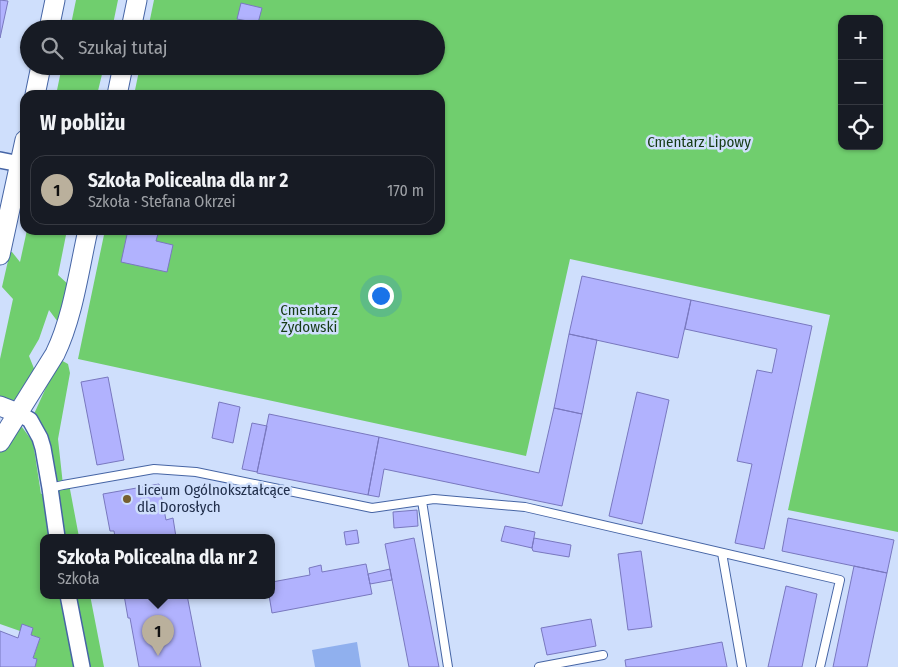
<!DOCTYPE html>
<html lang="pl">
<meta charset="utf-8">
<style>
body{margin:0;font-family:"Fira Sans Condensed",sans-serif;background:#242831;color:#f1f3f6}
.controls{position:absolute;right:15px;top:15px;display:grid;overflow:hidden;border-radius:10px;box-shadow:0 1px 4px #0004}
.controls button{width:45px;height:45px;display:grid;place-items:center;padding:0;border:0;border-bottom:1px solid #363941;background:#171b24;color:#f1f3f6;font:25px sans-serif}
.you{position:absolute;left:380px;top:295px;width:18px;height:18px;margin:-12px;border:4px solid #fff;border-radius:50%;background:#1a73e8;box-shadow:0 0 0 8px #1a73e833}
.badge{display:grid;place-items:center;width:32px;height:32px;border-radius:50%;background:#bab09c;color:#111;font-size:16px;font-weight:700}
.pin{position:absolute;translate:-50% -41px;filter:drop-shadow(0 1px 2px #0008)}
.pin::after{content:'';position:absolute;top:26px;width:18px;height:15px;background:inherit;clip-path:polygon(0 0,100% 0,50% 100%)}
.popup{position:absolute;left:40px;top:534px;width:235px;height:65px;box-sizing:border-box;display:grid;place-content:center;border-radius:10px;background:#171b24;filter:drop-shadow(0 1px 4px #0005);font-size:16px;white-space:nowrap;color:#9ea1a6}
.popup b{font-size:19px;color:#f1f3f6}
.popup::after{content:'';position:absolute;left:50%;top:100%;margin-left:-10px;border:10px solid transparent;border-top-color:#171b24}
.list{margin:0;padding:0;list-style:none}
h2{display:flex;justify-content:space-between;align-items:center;height:65px;margin:0;padding:0 20px;font-size:21px}
h2 small{font-size:16px;font-weight:400;color:#9ea1a6}
.list li{display:grid;grid-template-columns:32px 1fr auto;gap:15px;align-items:center;box-sizing:border-box;height:70px;margin:0 10px 10px;padding:0 10px;border:1px solid #363941;border-radius:15px}
.list b{display:block;font-size:19px;white-space:nowrap}
.list p{margin:0;font-size:16px;white-space:nowrap;color:#9ea1a6}
.list em{font-size:16px;font-style:normal;color:#9ea1a6}
.icon{flex:none;width:28px;height:28px;fill:none;stroke:currentColor;stroke-width:2;stroke-linecap:round;stroke-linejoin:round}
.map{position:relative;flex:none;width:898px;height:667px;overflow:hidden}
.search{position:absolute;background:#171b24;box-shadow:0 1px 4px #0004;left:20px;top:20px;width:425px;height:55px;display:flex;align-items:center;gap:12px;box-sizing:border-box;padding:0 18px;border-radius:28px;color:#9ea1a6;font-size:19px}
.panel{position:absolute;background:#171b24;box-shadow:0 1px 4px #0004;left:20px;top:90px;width:425px;height:145px;border-radius:15px}
.map>svg:first-child{display:block}
.green{fill:#70ce6e;fill-rule:evenodd}
.water{fill:#90b0ee}
.building{fill:#b1b2fe;stroke:#7978bf}
.lines{fill:none;stroke-linecap:round;stroke-linejoin:round}
.service-casing{stroke:#4665a5;stroke-width:10}
.minor-casing{stroke:#4665a5;stroke-width:18}
.tertiary-casing{stroke:#4665a5;stroke-width:21}
.service{stroke:#fff;stroke-width:8}
.minor{stroke:#fff;stroke-width:15}
.tertiary{stroke:#fff;stroke-width:19}
.poi-dot{fill:#765f2f;stroke:#cfdffc;stroke-width:2}
.labels{text-anchor:middle;dominant-baseline:central;stroke-width:5;stroke-linejoin:round;paint-order:stroke}
.park-label{font-size:15px;fill:#163b15;stroke:#cfdffc}
.poi-label{font-size:15px;fill:#212f4b;stroke:#cfdffc;text-anchor:start}
</style>
<div class="map">
<svg width="898" height="667" viewBox="0 0 898 667">
<rect width="100%" height="100%" fill="#cfdffc"/>
<path class="green" d="M76,0H118L112,29H70Z
M154,0H898V532L788,510L830,315L570,259L526,456L78,359L105,230H440V95H134L140,66H436V29H148ZM842,19H879V146H842Z
M62,66H104L97,95H56Z
M27,230H67L58,275L69,285L58,322L49,310L39,339L29,356L35,371L17,398L12,401L0,396V359L13,299L2,287L10,252H12L20,262Z
M59,359L68,364L70,373L58,439L63,485L53,478L34,414Z
M19,423L33,442L41,494L69,484L79,537H44V595H90L104,667H30L40,638L0,624V452Z"/>
<path class="water" d="M357,642L361,667H315L312,650Z"/>
<path class="building" d="M0,0L8,1L0,38Z
M241,3L262,8L258,23L237,19Z
M128,230H159L156,241L173,245L167,272L121,262Z
M582,276L691,300L678,358L569,334Z
M691,300L812,326L764,549L735,543L752,464L737,461L757,370L772,373L777,349L685,329Z
M569,334L597,340L582,414L554,408Z
M108,377L124,460L97,465L81,382Z
M637,392L669,400L642,524L609,516Z
M219,402L240,407L233,443L212,438Z
M554,408L582,414L562,506L384,469L379,497L368,495L379,437L539,473Z
M269,414L379,437L368,495L257,473Z
M252,423L267,426L257,472L242,469Z
M159,484L166,520L173,518L176,537H115L114,531H110L103,494Z
M417,510L418,526L394,528L393,512Z
M788,518L894,540L887,573L782,551Z
M505,526L535,532L532,548L501,541Z
M357,530L359,543L346,545L344,532Z
M414,538L439,667H409L385,544Z
M534,538L571,545L569,557L533,551L532,548Z
M641,551L652,627L628,630L618,554Z
M366,564L372,594L272,613L269,595H272V582L310,575L309,568L321,565L322,572Z
M854,566L887,573L867,667H833Z
M390,569L392,580L370,584L368,574Z
M786,586L817,594L802,667H768Z
M124,595H187L201,667H139L130,618H128Z
M591,619L596,646L547,655L541,628Z
M22,624L33,628L31,635L40,638L33,658L37,659L35,667H0V631L18,638Z
M722,642L727,667H626L625,660Z"/>
<g class="lines">
<g class="service-casing">
<path id="service" d="M50,488L63,485L154,469L196,472L372,508L434,499L525,507L840,580L820,667
M422,501L448,667
M722,553L742,667
M539,667L603,655"/>
</g>
<g class="minor-casing">
<path id="minor" d="M0,160L20,164
M18,413L30,420L40,438L43,448L50,488L57,537
M68,595L82,667"/>
</g>
<g class="tertiary-casing">
<path id="tertiary" d="M49,29L55,0
M131,29L137,0
M35,95L41,66
M117,95L123,66
M0,255L25,140
M0,406L18,413
M0,442L55,354C73,317 79,270 88,230"/>
</g>
<use href="#service" class="service"/>
<use href="#minor" class="minor"/>
<use href="#tertiary" class="tertiary"/>
</g>
<circle class="poi-dot" cx="127" cy="499" r="5"/>
<g class="labels">
<g class="park-label">
<text x="699" y="142">Cmentarz Lipowy</text>
<text x="309" y="310">Cmentarz<tspan x="309" dy="17">Żydowski</tspan></text>
</g>
<g class="poi-label">
<text x="137" y="490">Liceum Ogólnokształcące<tspan x="137" dy="17">dla Dorosłych</tspan></text>
</g>
</g>
</svg>
<div class="controls">
<button>+</button>
<button>−</button>
<button><svg class="icon" aria-label="locate" viewBox="0 0 24 24"><circle cx="12" cy="12" r="6"/><path d="M12 2v4M12 18v4M2 12h4M18 12h4"/></svg></button>
</div>
<div class="you"></div>
<div class="pin badge" style="left:158px;top:656px">1</div>
<div class="popup"><b>Szkoła Policealna dla nr 2</b>Szkoła</div>
<div class="search"><svg class="icon" aria-label="search" viewBox="0 0 24 24"><circle cx="10" cy="10" r="6"/><path d="M15 15l6 6"/></svg>Szukaj tutaj</div>
<section class="panel">
<h2>W pobliżu<small></small></h2>
<ul class="list">
<li><span class="badge">1</span><div><b>Szkoła Policealna dla nr 2</b><p>Szkoła · Stefana Okrzei</p></div><em>170 m</em></li>
</ul>
</section>
</div>
